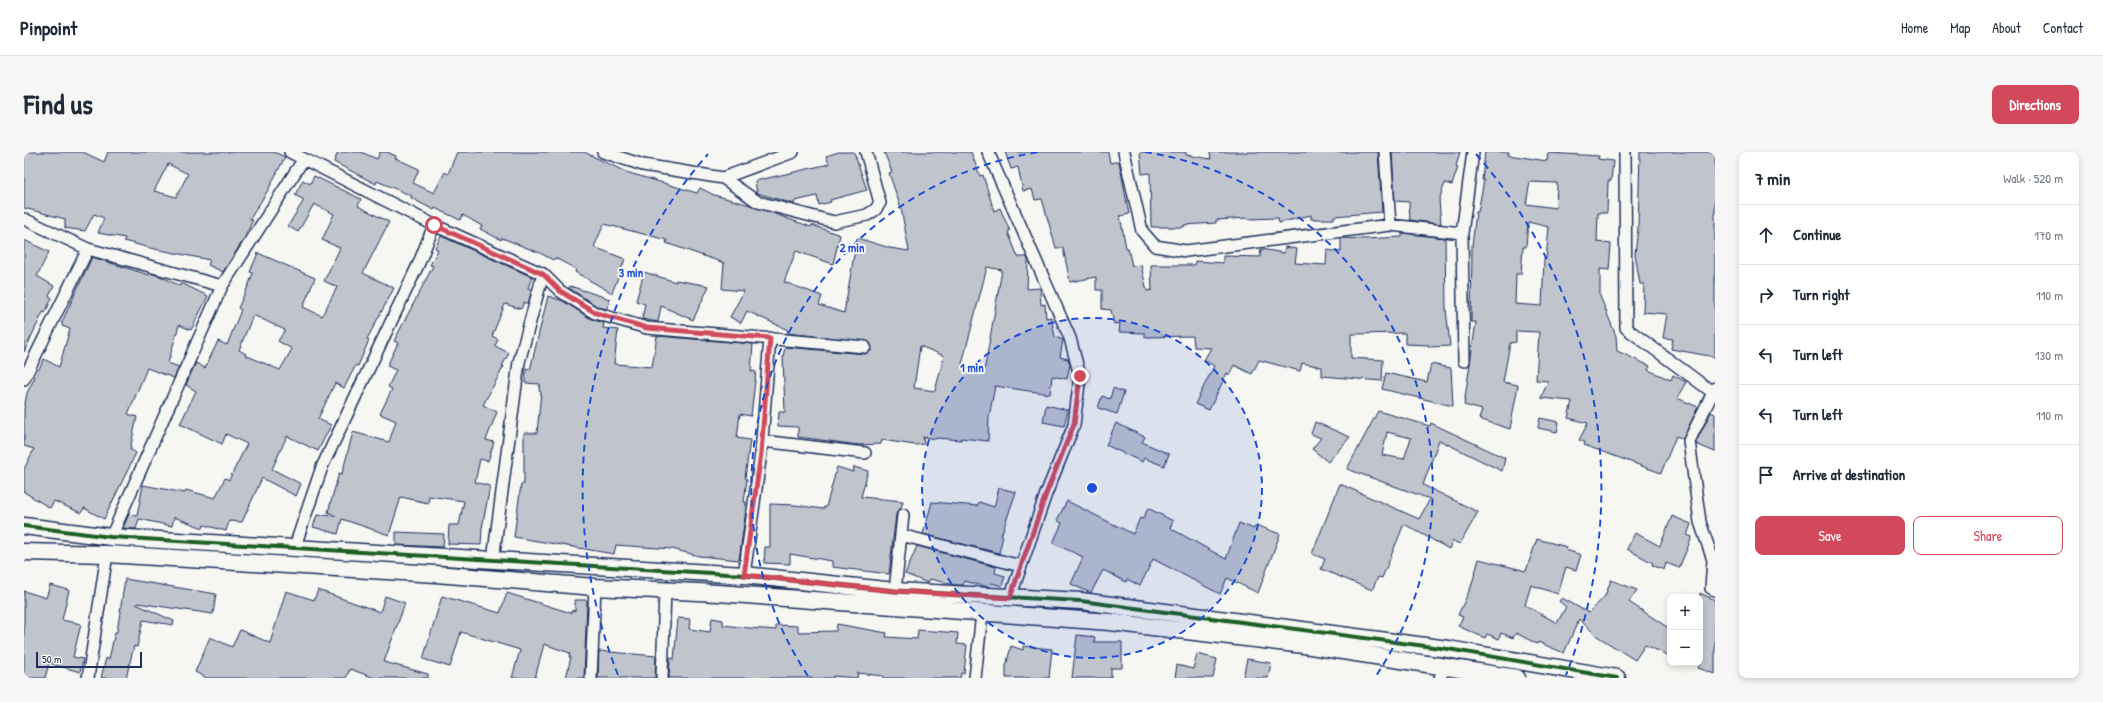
<!DOCTYPE html>
<meta charset="utf-8">
<style>
body{margin:0;font-family:"Patrick Hand",sans-serif;background:#f6f6f7;color:#1f2937}
.controls{position:absolute;right:12px;bottom:12px;display:grid;overflow:hidden;border-radius:8px;box-shadow:0 2px 6px #0003}
.controls button{width:36px;height:36px;display:grid;place-items:center;padding:0;border:0;border-bottom:1px solid #e0e1e3;background:#fff;color:#1f2937;font:20px sans-serif}
.scale{position:absolute;left:12px;bottom:10px;width:106px;box-sizing:border-box;padding-left:4px;border:2px solid #1b2f5e;border-top:0;font-size:11px;line-height:14px;white-space:nowrap;color:#1b2f5e;-webkit-text-stroke:3px #f6f6f2;paint-order:stroke}
.stop{position:absolute;width:12px;height:12px;margin:-9px;border:3px solid #d1495b;border-radius:50%;background:#fff}
.stop.end{background:#d1495b;border-color:#fff;box-shadow:0 1px 4px #0008}
.list{margin:0;padding:0;list-style:none}
h2{display:flex;justify-content:space-between;align-items:center;height:52px;margin:0;padding:0 16px;font-size:17px}
h2 small{font-size:13px;font-weight:400;color:#747a83}
.list li{display:grid;grid-template-columns:26px 1fr auto;gap:12px;align-items:center;box-sizing:border-box;height:60px;padding:0 16px;border-top:1px solid #e0e1e3}
.list b{display:block;font-size:15px;white-space:nowrap}
.list em{font-size:13px;font-style:normal;color:#747a83}
.actions{display:flex;gap:8px;padding:12px 16px}
.actions a{flex:1;padding:9px 0;border:1px solid #d1495b;border-radius:8px;text-align:center;font-size:14px;color:#d1495b}
.actions .main{background:#d1495b;color:#fff}
.icon{flex:none;width:22px;height:22px;fill:none;stroke:currentColor;stroke-width:2;stroke-linecap:round;stroke-linejoin:round}
.map{position:relative;flex:none;width:1691px;height:526px;overflow:hidden;border-radius:8px}
header{display:flex;align-items:center;gap:24px;box-sizing:border-box;height:56px;padding:0 20px;background:#fff;border-bottom:1px solid #e0e1e3}
header strong{font-size:19px}
nav{display:flex;gap:22px;margin-inline-start:auto;font-size:14px}
.intro{display:flex;align-items:center;justify-content:space-between;box-sizing:border-box;height:96px;padding:0 24px}
h1{margin:0;font-size:28px}
.button{padding:10px 18px;border-radius:8px;background:#d1495b;color:#fff;font-size:14px;font-weight:700}
main{display:flex;gap:24px;padding:0 24px}
aside{flex:1;background:#fff;border-radius:8px;box-shadow:0 2px 6px #0003}
.map>svg:first-child{display:block}
.building{fill:#c0c4cd;stroke:#1b2f5e;fill-rule:evenodd}
.lines{fill:none;stroke-linecap:round;stroke-linejoin:round}
.street-casing{stroke:#1b2f5e;stroke-width:14}
.secondary-casing{stroke:#1b2f5e;stroke-width:19}
.street{stroke:#f6f6f2;stroke-width:11}
.secondary{stroke:#f6f6f2;stroke-width:16}
.cycleway-casing{stroke:#f6f6f2;stroke-width:6}
.cycleway{stroke:#1b5e20;stroke-width:4}
.route{stroke:#d1495b;stroke-width:5}
.ring{fill:none;stroke:#1d4ed8;stroke-width:2;stroke-dasharray:7 5}
.centre{fill:#1d4ed8;stroke:#f6f6f2;stroke-width:2}
.ring-label{font-size:12px;text-anchor:middle;font-weight:bold;fill:#1d4ed8;stroke:#f6f6f2;stroke-width:4;stroke-linejoin:round;paint-order:stroke}
</style>
<header>
<strong>Pinpoint</strong>
<nav><a>Home</a><a>Map</a><a>About</a><a>Contact</a></nav>
</header>
<div class="intro"><h1>Find us</h1><a class="button">Directions</a></div>
<main>
<div class="map">
<svg width="1691" height="526" viewBox="0 0 1691 526">
<rect width="100%" height="100%" fill="#f6f6f2"/>
<filter id="ink" filterUnits="userSpaceOnUse"><feTurbulence type="fractalNoise" baseFrequency=".025" numOctaves="2"/><feDisplacementMap in="SourceGraphic" scale="8" xChannelSelector="R" yChannelSelector="G"/><feConvolveMatrix kernelMatrix="1 2 1 2 8 2 1 2 1" color-interpolation-filters="sRGB"/></filter>
<g filter="url(#ink)">
<path class="building" d="M0,0H59L80,10L84,0H250L261,5L244,38L226,67L229,68L220,87L199,120L184,113L186,108L126,96L100,89L101,86L74,81L80,66L70,62L61,79L41,76V67L0,56ZM144,12L164,22L152,45L130,39Z
M314,0H337L353,7L356,0H363L372,4L371,6L395,17L389,31L410,41L421,20L424,22L433,0H560L602,20L673,41L676,36L690,43L726,53L787,75L788,73L816,83L809,112L772,99L760,130L798,144L795,153L820,161L833,86L866,96L885,99L877,56L865,21L868,20L860,0H947L956,24L959,23L970,59L976,56L986,79L984,80L994,105H1003L1004,108L1003,137L1016,136L1017,153L1021,152L1022,166L1027,165L1031,185L1039,188L1036,205L1044,207L1046,212L1043,227L1028,224L1026,242L971,234L965,265L964,289L937,286V288L912,286V287L899,285L900,292L891,293L858,288L857,292L835,293L774,285V275L754,274L755,260H761L759,205L761,195L841,202L847,199L848,195L845,190L763,181L764,178L723,159L717,171L706,165L720,139L698,137L700,111L642,91L643,88L580,72L570,95L601,107L588,141L551,120L552,117L531,106L529,108L516,101L478,86L477,88L456,77L458,74L439,63L436,68L411,56L410,58L387,46L388,44L353,29L352,32L310,10ZM963,115L978,118L960,220L937,216ZM896,194L920,204L911,239L890,236Z
M815,0H830L843,38L806,48L807,50L795,53L793,44L771,49L770,52L733,41L731,29L805,12L802,4Z
M981,0H1084L1086,11L1095,9L1105,62L1096,64L1102,96H1104L1108,114L1117,113L1123,139L1128,138L1127,113H1171V109L1199,111V104L1236,105L1237,97L1260,101L1261,95L1273,97L1271,111L1302,113L1303,98L1317,100V86L1340,87L1378,85V81L1421,86L1422,157L1426,194L1405,195V193L1381,192V181L1327,182V206L1359,208L1358,229L1298,224V215L1278,211L1276,219L1235,208L1228,222L1210,213L1205,223L1203,221L1185,258L1171,252L1190,214L1180,208L1187,196L1170,195L1169,184L1121,185V181L1095,180L1096,171L1090,172L1087,158L1078,157V138H1072V125L1046,130L1039,96H1032L1018,47L1011,48L1008,37L999,39L994,15L987,17Z
M1116,0H1162V3L1187,7L1186,0H1354L1358,60L1310,64V67H1287V63L1255,71L1254,66L1224,67V66L1192,68V71L1160,73V75H1127L1126,21L1118,22Z
M1368,0H1436L1432,14L1434,15L1428,33L1421,31L1415,48L1417,72L1386,68L1385,50L1371,49Z
M1461,0H1485L1484,3L1523,9L1524,1L1575,4L1574,7L1589,9L1587,29H1584L1583,61H1574L1573,90L1587,92L1585,118L1576,117V144L1592,184L1593,199L1626,214L1624,218L1647,228L1649,223L1662,230L1653,246L1674,255L1659,287L1652,284L1637,321L1560,293L1561,290L1555,288L1564,271L1544,266L1548,249L1517,246L1524,229L1512,228L1515,180L1492,179V190L1486,191L1479,230L1494,233L1486,277L1455,267L1458,258L1440,253L1452,170H1447L1448,94L1452,60H1454L1460,28H1458ZM1506,30L1533,31L1532,56L1502,52ZM1504,70L1525,75L1522,107L1520,106L1518,154L1491,152L1492,122H1497L1499,95H1502Z
M1616,0H1691V205L1647,197L1649,187L1639,186L1643,162L1619,160L1620,132H1616L1611,102L1614,76Z
M290,24L337,47L334,54L365,70L339,121L370,136L343,187L345,188L334,214L332,213L320,236L311,231L294,267L307,273L294,299L263,284L248,317L277,332L272,344L238,326L218,370L205,369L202,379L180,373L179,376L150,365L148,374L115,367L112,377L99,376L105,362L113,364L119,333L161,341L162,338L191,346L201,326L205,328L223,292L202,282L198,292L156,272L172,239L162,233L168,219L172,211L181,216L194,189L203,193L217,158L214,156L225,132L229,121L226,120L234,101L291,126L279,155L298,164L313,135L300,129L316,96L298,88L310,62L290,52L274,80L264,74L280,48L271,43L279,28L286,32ZM229,163L261,178L254,189L268,197L256,218L221,203L222,202L215,198Z
M417,84L508,125L504,136L508,138L504,152L500,150L497,157L481,152L468,184L474,187L471,194L485,201L478,214H480L459,253L473,260L462,288L470,290L464,309L456,307L451,330L466,334L458,376L457,393L424,392L425,373H435L440,349L405,344L404,351L377,345L365,383L318,367L314,382L289,375L293,363L312,364L304,360L315,321L318,322L329,280L365,290L372,269L356,262L368,237L364,235L372,218L363,214L374,191L370,189L409,114L406,113L414,98L411,96Z
M0,88L25,100L13,124L30,134L25,144L28,146L21,161L19,160L0,200Z
M68,105L125,123L126,121L138,125L156,134L157,131L184,144L167,178L155,173L144,211L155,215L150,226L123,216L104,262L113,265L106,297L112,301L80,367L60,356L57,361L30,349L26,356L0,340V317L10,297L0,294V257L3,241L20,207L35,215L46,177L38,174V170Z
M620,120L652,130V128L685,134L669,168L637,154L634,170L618,167L621,152L612,149Z
M546,134L586,147L583,157L574,155L545,136Z
M524,144L539,149L567,167L580,171L579,176L594,178L590,212L628,215L633,184L729,192L727,219L732,220L727,264L716,262L713,286L726,288L721,326L723,327L720,350H722L721,365L715,408L675,404L648,397L592,393L590,402L490,385L497,332H500V281H513L517,240L515,239L516,232L501,231L502,217L506,218Z
M1407,212L1427,216L1429,254L1358,237L1362,221L1403,230Z
M1089,236L1100,240L1093,262L1074,256L1078,244L1086,247Z
M1022,253L1044,258L1040,274L1019,270Z
M1354,259L1406,274L1407,271L1481,306L1478,319L1415,288L1399,333L1454,360L1436,392L1429,389L1425,397L1380,372L1358,426L1354,425L1348,438L1297,417L1301,407L1288,402L1316,332L1395,367L1406,347L1323,317ZM1363,280L1387,286L1380,307L1358,303Z
M1687,260L1691,262V300L1672,292V290Z
M1516,266L1535,270L1533,280L1514,276Z
M1291,270L1326,285L1304,310L1288,297L1297,286L1287,282Z
M1092,271L1121,285L1118,290L1145,302L1140,314L1120,306L1118,310L1082,293Z
M813,315L829,320L830,315L844,319L837,345L879,349L877,356L872,362L865,422L808,415V409L766,402V412L740,411L741,395H746V352L771,353L799,357L800,355H802Z
M975,336L992,340L977,384H979L975,401L899,382L908,350L953,354L955,350L970,355Z
M1043,349L1109,382L1116,366L1119,367L1124,356L1149,369L1146,376L1202,407L1215,371L1230,377L1232,373L1256,382L1234,441L1203,426L1196,442L1129,407L1116,434L1103,427L1102,430L1079,418L1067,441L1047,432L1059,405L1029,391L1038,371L1033,368Z
M1648,364L1667,372L1663,383L1668,385L1655,416L1642,411L1640,418L1628,413L1629,411L1603,397L1611,381L1636,394Z
M372,380L420,382L419,395L372,393Z
M1513,387L1543,395L1542,398L1557,403L1552,418L1542,415L1534,442L1507,433L1501,453L1533,471L1542,455L1535,449L1538,446L1565,461L1581,444L1587,428L1613,438L1605,450L1646,477V504L1621,493L1611,508L1573,484L1555,467L1540,501L1514,490L1513,492L1492,481L1489,486L1477,481L1475,487L1463,482L1461,486L1434,474L1439,465L1434,463L1447,435L1455,407L1502,419Z
M893,394L972,415L971,421L981,424L978,434L967,431L966,435L960,434L940,429L939,433H931L906,427L904,431L881,422Z
M101,427L192,442L189,462L113,451L112,452L150,469L149,473L119,468L113,495L110,494L102,526H77L82,506L85,507L91,480H93Z
M26,433L45,438L38,468L57,472L49,505L59,507L56,520L25,511L21,526H0V439L22,446Z
M294,438L356,460L361,444L381,451L360,510L404,522V526H351L326,517L322,526H183L171,520L186,485L208,495L216,478L246,491L262,439L290,448Z
M483,441L547,461L548,458L551,459V448H563L560,526H542L547,505H545L546,501L520,492L511,526H488L496,498L437,480L426,515L399,507L418,444L476,461Z
M1676,441L1691,448V522L1674,516L1676,511Z
M654,466L666,467L665,477L686,480L688,466L699,468V473L725,476L752,478V473L774,474V480L812,479L813,472L863,481L862,485L893,487L894,478L934,481L933,492L943,493L940,521H937L936,526H859V524L834,521L833,526L809,524V526H645L646,506L650,507Z
M1053,483L1071,485L1070,490H1098V516H1087V526H1048Z
M987,494L999,498V494L1028,497L1025,526H982V514Z
M575,499L632,504L631,526H574Z
M1173,502L1193,507L1189,526H1151L1153,513L1169,517Z
M1223,507L1247,511L1244,526H1219Z"/>
<g class="lines">
<g class="street-casing">
<path id="street" d="M266,0L410,73L519,122L536,139L571,161L623,176L841,195
M579,0L619,13L699,26L769,0
M964,0L1046,186L1056,224L1050,273L1022,342L986,446
M1100,0L1118,79L1131,94L1162,99L1366,73L1438,81
M1361,0L1366,73
M1601,0L1602,176L1691,242
M699,26L734,50L810,70L843,63L851,58L856,51L842,0
M0,67L64,97L198,134
M1440,209L1438,81L1449,0
M0,227L64,97
M1691,236L1665,289L1676,370L1689,408L1687,436L1691,438
M738,289L841,301
M877,383L997,414
M87,385L198,134L279,8
M270,397L298,315L395,111L410,73
M469,408L495,210L519,122
M720,423L737,301L746,186
M871,439L879,363
M64,526L83,402
M567,526L571,435
M638,526L641,438
M951,526L958,461
M1416,526L1421,514"/>
</g>
<g class="secondary-casing">
<path id="secondary" d="M0,374L87,385L720,423L871,439L1057,449L1424,497L1593,526
M0,400L83,402L412,422L571,435L694,441L1086,470L1280,493L1493,526"/>
</g>
<use href="#street" class="street"/>
<use href="#secondary" class="secondary"/>
<g class="cycleway-casing">
<path id="cycleway" d="M0,374L87,385L720,423L871,439L1057,449L1424,497L1593,526"/>
</g>
<use href="#cycleway" class="cycleway"/>
</g>
</g>
<g class="lines" filter="url(#ink)">
<path class="route" d="M410,73L519,122L536,139L572,161L623,176L746,186L737,301L720,423L871,439L986,446L1022,342L1050,272L1056,224"/>
</g>
<circle cx="1068" cy="336" r="170" fill="#1d4ed8" fill-opacity=".12"/>
<g class="ring">
<circle cx="1068" cy="336" r="170"/>
<path d="M784 524A340 340 0 0 1 1015 0M1121 0A340 340 0 0 1 1352 524"/>
<path d="M594 523A509 509 0 0 1 684 2M1452 2A509 509 0 0 1 1542 523"/>
</g>
<circle cx="1068" cy="336" r="6" class="centre"/>
<g class="ring-label">
<text x="828" y="100">2 min</text>
<text x="607" y="125">3 min</text>
<text x="948" y="220">1 min</text>
</g>
</svg>
<div class="controls">
<button>+</button>
<button>−</button>
</div>
<div class="scale">50 m</div>
<div class="stop" style="left:410px;top:73px"></div>
<div class="stop end" style="left:1056px;top:224px"></div>
</div>
<aside>
<h2>7 min<small>Walk · 520 m</small></h2>
<ul class="list">
<li><svg class="icon" aria-label="ahead" viewBox="0 0 24 24"><path d="M12 20V5M6 11l6-6 6 6"/></svg><div><b>Continue</b></div><em>170 m</em></li>
<li><svg class="icon" aria-label="right" viewBox="0 0 24 24"><path d="M7 20v-9h11M14 6l5 5-5 5"/></svg><div><b>Turn right</b></div><em>110 m</em></li>
<li><svg class="icon" aria-label="left" viewBox="0 0 24 24"><path d="M17 20v-9H6M10 6l-5 5 5 5"/></svg><div><b>Turn left</b></div><em>130 m</em></li>
<li><svg class="icon" aria-label="left" viewBox="0 0 24 24"><path d="M17 20v-9H6M10 6l-5 5 5 5"/></svg><div><b>Turn left</b></div><em>110 m</em></li>
<li><svg class="icon" aria-label="arrive" viewBox="0 0 24 24"><path d="M6 21V4h12l-3 4 3 4H6"/></svg><div><b>Arrive at destination</b></div></li>
</ul>
<div class="actions"><a class="main">Save</a><a>Share</a></div>
</aside>
</main>
